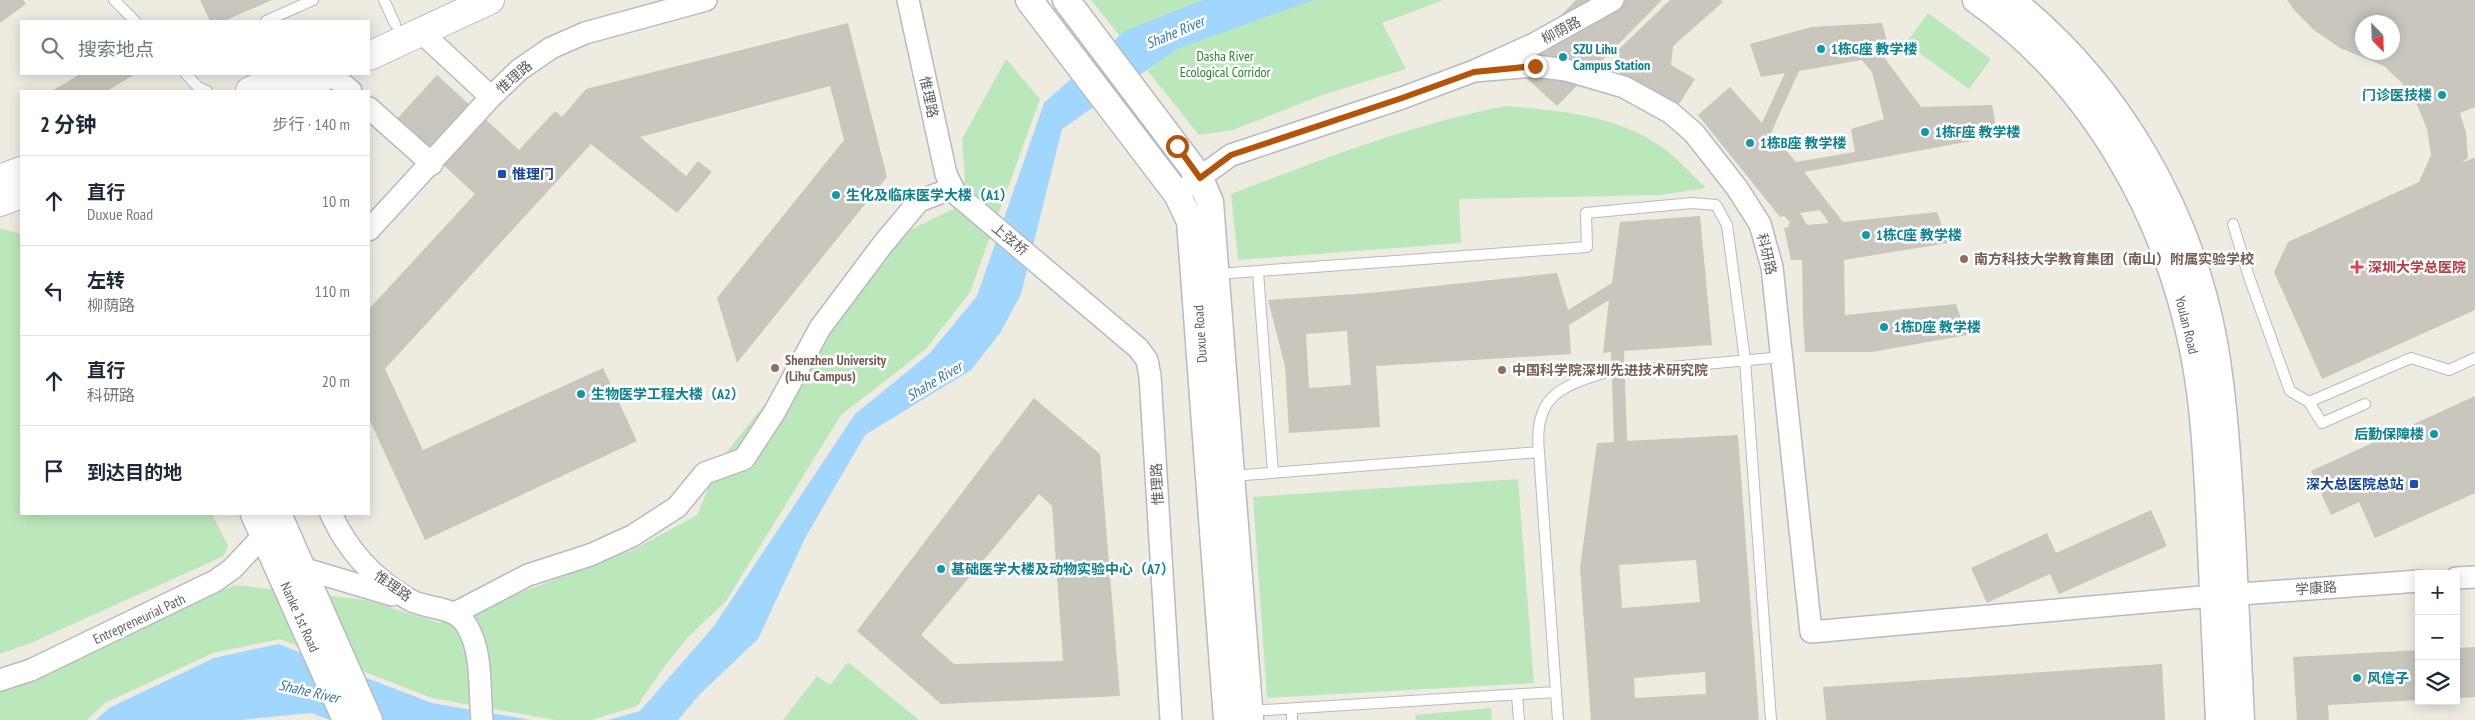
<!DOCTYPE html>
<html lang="zh">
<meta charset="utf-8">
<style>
body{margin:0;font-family:"PT Sans Narrow","Noto Sans SC",sans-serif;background:#f2f2f3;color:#1f2937}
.controls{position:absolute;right:15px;bottom:15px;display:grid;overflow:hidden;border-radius:0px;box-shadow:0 2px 12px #0003}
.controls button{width:45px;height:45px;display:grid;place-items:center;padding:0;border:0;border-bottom:1px solid #e0e1e3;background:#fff;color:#1f2937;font:25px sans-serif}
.compass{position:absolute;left:2355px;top:15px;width:45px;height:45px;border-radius:50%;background:#fff;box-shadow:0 2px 12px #0003;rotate:157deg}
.stop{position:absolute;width:15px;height:15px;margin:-11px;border:4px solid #b45309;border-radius:50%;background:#fff}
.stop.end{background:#b45309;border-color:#fff;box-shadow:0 1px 5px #0008}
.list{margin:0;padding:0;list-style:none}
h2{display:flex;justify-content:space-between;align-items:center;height:65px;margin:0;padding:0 20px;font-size:21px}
h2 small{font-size:16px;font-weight:400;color:#747a83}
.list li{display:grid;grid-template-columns:32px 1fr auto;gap:15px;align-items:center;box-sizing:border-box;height:90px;padding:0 20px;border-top:1px solid #e0e1e3}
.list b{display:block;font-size:19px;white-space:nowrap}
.list p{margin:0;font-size:16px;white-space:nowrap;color:#747a83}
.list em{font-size:16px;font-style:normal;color:#747a83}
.icon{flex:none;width:28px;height:28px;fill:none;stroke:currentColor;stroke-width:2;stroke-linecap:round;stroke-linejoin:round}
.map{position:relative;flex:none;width:2475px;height:720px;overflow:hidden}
.search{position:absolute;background:#fff;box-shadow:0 2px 12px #0003;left:20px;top:20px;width:350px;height:55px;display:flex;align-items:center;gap:12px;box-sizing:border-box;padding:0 18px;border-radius:0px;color:#747a83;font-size:19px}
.panel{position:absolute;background:#fff;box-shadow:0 2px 12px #0003;left:20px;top:90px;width:350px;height:425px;border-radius:0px}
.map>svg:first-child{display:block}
.green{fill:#bbe8bb}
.water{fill:#a1d6ff}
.building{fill:#c9c6be;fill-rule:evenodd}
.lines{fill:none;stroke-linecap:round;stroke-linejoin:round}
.service-casing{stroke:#b7babf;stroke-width:12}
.minor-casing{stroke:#b7babf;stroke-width:24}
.tertiary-casing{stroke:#b7babf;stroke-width:29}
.secondary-casing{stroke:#b7bbc1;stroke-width:30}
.service{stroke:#fff;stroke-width:10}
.minor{stroke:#fff;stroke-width:21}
.tertiary{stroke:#fff;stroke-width:26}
.secondary{stroke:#fff;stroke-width:28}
.route{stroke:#b45309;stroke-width:6}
.culture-dot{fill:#0f9aa8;stroke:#fff;stroke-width:2}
.transit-dot{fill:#1a4fb4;stroke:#fff;stroke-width:2}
.education-dot{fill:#8d6e63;stroke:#fff;stroke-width:2}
.health-dot{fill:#e0444e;stroke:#fff;stroke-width:2}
.labels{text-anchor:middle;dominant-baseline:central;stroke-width:5;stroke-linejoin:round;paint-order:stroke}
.street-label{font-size:14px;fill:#5a5e64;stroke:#fff}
.culture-label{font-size:14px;font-weight:bold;fill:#0d838f;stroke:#fff;text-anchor:start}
.park-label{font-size:14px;fill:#2c8230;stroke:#fff}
.transit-label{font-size:14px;font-weight:bold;fill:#164399;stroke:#fff;text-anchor:start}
.education-label{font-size:14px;font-weight:bold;fill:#785e54;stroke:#fff;text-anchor:start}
.health-label{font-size:14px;font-weight:bold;fill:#be3a42;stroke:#fff;text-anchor:start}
.water-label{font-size:15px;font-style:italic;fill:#3576ba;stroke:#fff}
</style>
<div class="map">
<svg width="2475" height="720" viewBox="0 0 2475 720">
<rect width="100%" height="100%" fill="#eeebe1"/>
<path class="green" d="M1091,0H1444L1382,23L1406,69L1325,94L1233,130L1199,135Z
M1928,13L1991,59L1969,89L1906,43Z
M1006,59L1040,99L970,292L926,349L841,415L726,601L688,637L664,667L637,706L592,720H555L432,698L280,639L213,653L105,703L87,720H0V685L193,601L236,585L366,600L440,623L633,550L697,515L721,459L902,234L953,209L960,197L965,180L962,139Z
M1506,106C1555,110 1612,115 1654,142C1673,153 1690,173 1706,188L1661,195L1459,199L1461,243L1238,260L1231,194C1320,160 1412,124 1506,106Z
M2,229L21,234V514H212L228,546L224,556L33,642L0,654V230Z
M1518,479L1534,683L1267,698L1253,497Z
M848,662L919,720H783L817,676L830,685Z
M1491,708L1492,720H1416L1415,715Z"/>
<path class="water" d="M1203,0H1314L1177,49L1062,129L1021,294L1000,333L971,370L865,435L805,538L758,639L700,694L678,720H608L640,711L714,626L855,414L930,353L977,296L1044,103L1125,31Z
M278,644L432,703L531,720H330L311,713L240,720H96L109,708L214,658Z"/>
<path class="building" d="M0,0H23L26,4L0,23Z
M200,0H272L224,21H210Z
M1576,0H1662L1557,106L1512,65Z
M1670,0H1720L1723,2L1673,46L1671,65L1695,79L1679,104L1621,74L1619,49Z
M2287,0H2475V107L2460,113L2466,133L2468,158L2460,164L2475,157V310L2322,379L2274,272L2288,242L2419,182L2431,155L2427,129L2418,107L2402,83L2384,66L2340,48L2314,30L2295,11ZM2362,22H2392V52H2362Z
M848,23L887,177L737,363L717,298L844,140L830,86L640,137L686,176L698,161L712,172L677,213L591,144L385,369L423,450L603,368L637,441L425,540L369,419V309L475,194L395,121L437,75L519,150L555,111L562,117L586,89Z
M1882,23L1891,55L1883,56L1921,107L1992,105L1998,136L1804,172L1843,222L1937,212L1948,243L1844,260L1845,315L1956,304L1967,335L1872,352H1805L1803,320L1802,260H1791L1784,228L1788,227L1790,222L1784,216L1780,217L1698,115L1730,87L1762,123L1785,73L1761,77L1750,44L1811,27ZM1862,60L1872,72L1884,119L1851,129L1855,152L1796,162L1771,133L1799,71ZM1820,210L1829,223L1807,225L1800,213Z
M80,74H135L107,91H52Z
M1700,216L1712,345L1624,351L1627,441L1738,435L1759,720H1591L1580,568L1597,443L1614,442L1611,352L1603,353L1609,300L1569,325L1571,354L1376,366L1380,427L1289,433L1285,366L1268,300L1370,293L1557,273L1568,310L1612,283L1620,222ZM1347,331L1351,385L1309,388L1306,334ZM1696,560L1700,602L1622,608L1619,565ZM1705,672L1706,694L1635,698L1634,678Z
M2475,396V493L2375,538L2359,502L2331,515L2311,471Z
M1034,398L1100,454L1120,696L941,704L857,631ZM1039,494L1052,506L1063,661L954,664L921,635Z
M2151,510L2167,546L2059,594L2050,574L1987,603L1971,568L2047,533L2056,553Z
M2475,647V697L2456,698V648Z
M2419,650V700L2328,705L2329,720H2297L2293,657Z
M2162,664L2165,720H1826L1823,687Z"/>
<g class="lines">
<g class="service-casing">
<path id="service" d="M114,0L135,21
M384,0L395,24
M266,21L313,0
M186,74L198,87L207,91
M2233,224L2249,277L2290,391L2309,402L2411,358L2449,370L2475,358
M1258,272L1273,473
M1217,274L1587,247L1586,213L1692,203L1716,205L1727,225L1745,360L1771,720
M1627,371L1783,357
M2309,402L2322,423L2365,404
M1539,452C1533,397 1560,386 1607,372
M1232,476L1539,452L1558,720
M1517,695L1519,720
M1292,709V720
M1250,711L1555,692"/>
</g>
<g class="minor-casing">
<path id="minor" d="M908,0L946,174L955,193L1138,348L1147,360L1150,376L1171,720
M421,32L491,97
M1474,71L1535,66L1566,70L1624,87L1671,113L1694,133L1737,188L1760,224L1772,267L1811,632L2213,596L2419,581
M331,74L351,91
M369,108L432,164
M1188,186L1231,155L1402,98L1474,71L1534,44L1613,0
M369,230L491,97L519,70L551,48L585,33L706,0
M331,514C348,551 375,580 410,600C429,610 455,605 467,626C483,652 479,691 482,720
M302,568L392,595
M2456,578L2475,577
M455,613L528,575L590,555L632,536L677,507L705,473L744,459L774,413L820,328L883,244L919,201L953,188
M0,680L31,670L215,581L232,569L264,535"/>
</g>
<g class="tertiary-casing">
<path id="tertiary" d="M1029,0L1177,194L1190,221L1227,720
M1066,0L1192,167L1201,181L1210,202L1250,720
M1976,0C2093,83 2167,215 2194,354C2205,410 2207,468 2210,525C2213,590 2216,655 2219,720
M2011,0C2117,84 2189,209 2214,342C2225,406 2228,470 2232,535C2235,596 2238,658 2241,720
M254,514L346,720
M278,514L369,720"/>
</g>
<g class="secondary-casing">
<path id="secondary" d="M369,56L490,0
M250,91L288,74
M292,91L330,74
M0,179L21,171
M0,202L21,194"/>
</g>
<use href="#service" class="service"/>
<use href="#minor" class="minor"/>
<use href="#tertiary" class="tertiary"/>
<use href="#secondary" class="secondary"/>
</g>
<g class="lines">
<path class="route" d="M1177,146L1200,178L1231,155L1402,98L1474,72L1535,66"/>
</g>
<g class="culture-dot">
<circle cx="1821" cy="49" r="5"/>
<circle cx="1563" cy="57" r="5"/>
<circle cx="2442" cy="95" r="5"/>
<circle cx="1925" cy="132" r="5"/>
<circle cx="1750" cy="143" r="5"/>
<circle cx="836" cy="195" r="5"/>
<circle cx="1866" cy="235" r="5"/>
<circle cx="1884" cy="327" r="5"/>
<circle cx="581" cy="394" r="5"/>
<circle cx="2434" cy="434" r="5"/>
<circle cx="941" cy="569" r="5"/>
<circle cx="2357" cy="678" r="5"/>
</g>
<g class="transit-dot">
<rect x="497" y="169" width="10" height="10" rx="2.5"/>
<rect x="2409" y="479" width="10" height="10" rx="2.5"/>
</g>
<g class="education-dot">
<circle cx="1964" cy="259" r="5"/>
<circle cx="775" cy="368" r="5"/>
<circle cx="1502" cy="370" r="5"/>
</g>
<path class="health-dot" d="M2354.5 259.5h5v5h5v5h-5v5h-5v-5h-5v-5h5z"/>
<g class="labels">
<g class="street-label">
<text transform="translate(1561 30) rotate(-28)">柳荫路</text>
<text transform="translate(514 77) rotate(-41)">惟理路</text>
<text transform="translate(929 97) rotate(78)">惟理路</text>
<text transform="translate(1010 239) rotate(40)">上弦桥</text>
<text transform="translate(1767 254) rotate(76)">科研路</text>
<text transform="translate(2187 325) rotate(76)">Youlan Road</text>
<text transform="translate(1200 334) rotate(-94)">Duxue Road</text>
<text transform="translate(1157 484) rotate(-93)">惟理路</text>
<text transform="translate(393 586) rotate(35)">惟理路</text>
<text transform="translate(2316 588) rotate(-4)">学康路</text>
<text transform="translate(300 617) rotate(66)">Nanke 1st Road</text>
<text transform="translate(139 619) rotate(-25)">Entrepreneurial Path</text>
</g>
<g class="culture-label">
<text x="1573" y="49">SZU Lihu<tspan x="1573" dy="16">Campus Station</tspan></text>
<text x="1831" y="49">1栋G座 教学楼</text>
<text x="2432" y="95" text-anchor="end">门诊医技楼</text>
<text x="1935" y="132">1栋F座 教学楼</text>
<text x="1760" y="143">1栋B座 教学楼</text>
<text x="846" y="195">生化及临床医学大楼（A1）</text>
<text x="1876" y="235">1栋C座 教学楼</text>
<text x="1894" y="327">1栋D座 教学楼</text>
<text x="591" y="394">生物医学工程大楼（A2）</text>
<text x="2424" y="434" text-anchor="end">后勤保障楼</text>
<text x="951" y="569">基础医学大楼及动物实验中心（A7）</text>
<text x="2367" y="678">风信子</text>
</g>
<g class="park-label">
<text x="1225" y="56">Dasha River<tspan x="1225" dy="16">Ecological Corridor</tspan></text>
</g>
<g class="transit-label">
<text x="512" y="174">惟理门</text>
<text x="2404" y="484" text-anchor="end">深大总医院总站</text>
</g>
<g class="education-label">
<text x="1974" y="259">南方科技大学教育集团（南山）附属实验学校</text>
<text x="785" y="360">Shenzhen University<tspan x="785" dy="16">(Lihu Campus)</tspan></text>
<text x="1512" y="370">中国科学院深圳先进技术研究院</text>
</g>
<g class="health-label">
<text x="2368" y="267">深圳大学总医院</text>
</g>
<g class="water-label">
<text transform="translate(1175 32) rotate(-23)">Shahe River</text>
<text transform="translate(934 381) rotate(-31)">Shahe River</text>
<text transform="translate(309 691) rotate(13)">Shahe River</text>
</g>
</g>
</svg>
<div class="controls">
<button>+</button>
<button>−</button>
<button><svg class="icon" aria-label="layers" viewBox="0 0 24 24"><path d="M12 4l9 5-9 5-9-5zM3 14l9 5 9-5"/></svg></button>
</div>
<svg class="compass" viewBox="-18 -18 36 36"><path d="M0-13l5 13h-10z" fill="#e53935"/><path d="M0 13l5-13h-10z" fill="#747a83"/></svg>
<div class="stop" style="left:1177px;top:146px"></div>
<div class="stop end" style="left:1535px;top:66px"></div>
<div class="search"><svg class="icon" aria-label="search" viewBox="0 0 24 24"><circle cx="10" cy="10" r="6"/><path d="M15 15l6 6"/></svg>搜索地点</div>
<section class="panel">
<h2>2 分钟<small>步行 · 140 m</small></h2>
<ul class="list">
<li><svg class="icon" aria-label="ahead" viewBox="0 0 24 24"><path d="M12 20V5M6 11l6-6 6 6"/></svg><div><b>直行</b><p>Duxue Road</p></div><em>10 m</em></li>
<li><svg class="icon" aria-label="left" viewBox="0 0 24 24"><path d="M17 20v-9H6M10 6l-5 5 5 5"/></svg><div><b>左转</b><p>柳荫路</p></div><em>110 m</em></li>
<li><svg class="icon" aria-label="ahead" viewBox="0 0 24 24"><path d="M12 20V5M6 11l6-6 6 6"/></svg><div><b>直行</b><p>科研路</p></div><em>20 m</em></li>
<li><svg class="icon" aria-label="arrive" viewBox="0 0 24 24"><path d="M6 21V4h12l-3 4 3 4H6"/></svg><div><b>到达目的地</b></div></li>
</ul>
</section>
</div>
